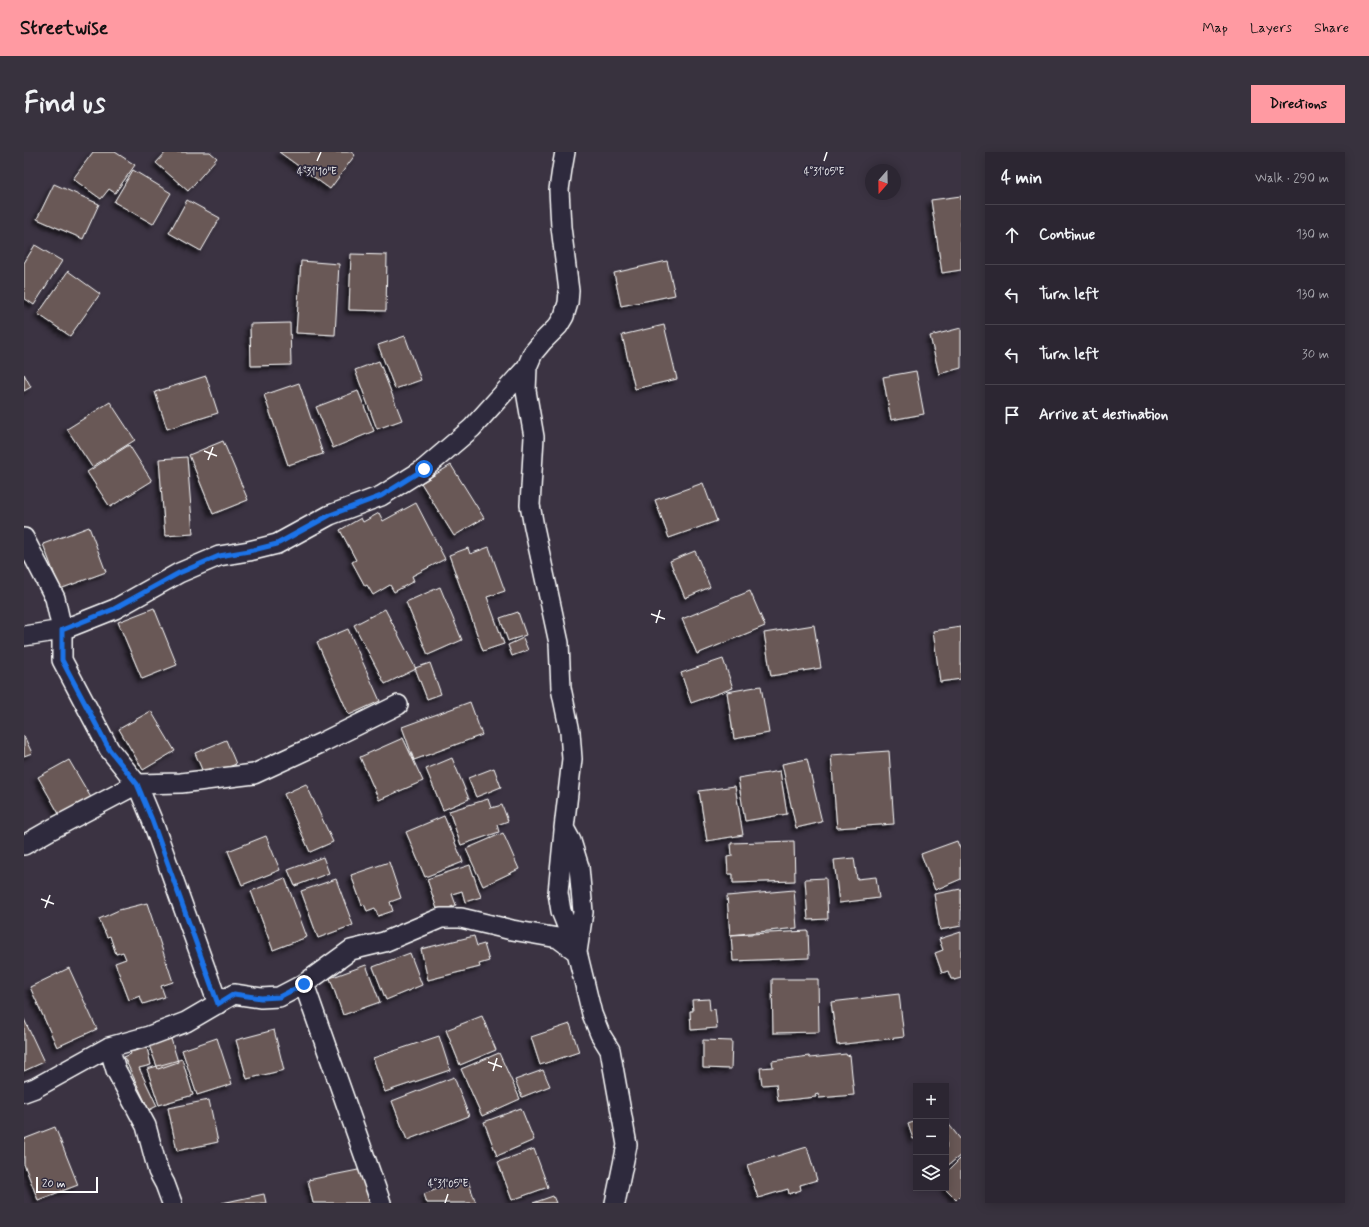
<!DOCTYPE html>
<meta charset="utf-8">
<style>
body{margin:0;font-family:Mynerve,sans-serif;background:#38323e;color:#f1f3f6}
.controls{position:absolute;right:12px;bottom:12px;display:grid;overflow:hidden;border-radius:0px;box-shadow:0 2px 10px #0003}
.controls button{width:36px;height:36px;display:grid;place-items:center;padding:0;border:0;border-bottom:1px solid #48434d;background:#2c2632;color:#f1f3f6;font:20px sans-serif}
.compass{position:absolute;left:841px;top:12px;width:36px;height:36px;border-radius:50%;background:#2c2632;box-shadow:0 2px 10px #0003;rotate:200deg}
.scale{position:absolute;left:12px;bottom:10px;width:62px;box-sizing:border-box;padding-left:4px;border:2px solid #fff;border-top:0;font-size:11px;line-height:14px;white-space:nowrap;color:#fff;-webkit-text-stroke:3px #2f2a3d;paint-order:stroke}
.stop{position:absolute;width:12px;height:12px;margin:-9px;border:3px solid #1a73e8;border-radius:50%;background:#fff}
.stop.end{background:#1a73e8;border-color:#fff;box-shadow:0 1px 4px #0008}
.list{margin:0;padding:0;list-style:none}
h2{display:flex;justify-content:space-between;align-items:center;height:52px;margin:0;padding:0 16px;font-size:17px}
h2 small{font-size:13px;font-weight:400;color:#a6a5ac}
.list li{display:grid;grid-template-columns:26px 1fr auto;gap:12px;align-items:center;box-sizing:border-box;height:60px;padding:0 16px;border-top:1px solid #48434d}
.list b{display:block;font-size:15px;white-space:nowrap}
.list em{font-size:13px;font-style:normal;color:#a6a5ac}
.icon{flex:none;width:22px;height:22px;fill:none;stroke:currentColor;stroke-width:2;stroke-linecap:round;stroke-linejoin:round}
.map{position:relative;flex:none;width:937px;height:1051px;overflow:hidden;border-radius:0px}
header{display:flex;align-items:center;gap:24px;box-sizing:border-box;height:56px;padding:0 20px;background:#ff9aa2;color:#111}
header strong{font-size:19px}
nav{display:flex;gap:22px;margin-inline-start:auto;font-size:14px}
.intro{display:flex;align-items:center;justify-content:space-between;box-sizing:border-box;height:96px;padding:0 24px}
h1{margin:0;font-size:28px}
.button{padding:10px 18px;border-radius:0px;background:#ff9aa2;color:#111;font-size:14px;font-weight:700}
main{display:flex;gap:24px;padding:0 24px}
aside{flex:1;background:#2c2632;border-radius:0px;box-shadow:0 2px 10px #0003}
.map>svg:first-child{display:block}
.building{fill:#695857;stroke:#fff;filter:url(#shadow)}
.lines{fill:none;stroke-linecap:round;stroke-linejoin:round}
.street-casing{stroke:#fff;stroke-width:22}
.street{stroke:#2f2a3d;stroke-width:19}
.route{stroke:#1a73e8;stroke-width:5}
.ticks{fill:none;stroke:#fff;stroke-width:1.5}
.ticks-label{font-size:10px;text-anchor:middle;fill:#fff;stroke:#2f2a3d;stroke-width:3.5;stroke-linejoin:round;paint-order:stroke}
</style>
<header>
<strong>Streetwise</strong>
<nav><a>Map</a><a>Layers</a><a>Share</a></nav>
</header>
<div class="intro"><h1>Find us</h1><a class="button">Directions</a></div>
<main>
<div class="map">
<svg width="937" height="1051" viewBox="0 0 937 1051">
<defs>
<filter id="shadow"><feDropShadow dx="-3.5" dy="3.5" stdDeviation="2" flood-color="#0009"/></filter>
</defs>
<rect width="100%" height="100%" fill="#3b3342"/>
<filter id="ink" filterUnits="userSpaceOnUse"><feTurbulence type="fractalNoise" baseFrequency=".025" numOctaves="2"/><feDisplacementMap in="SourceGraphic" scale="8" xChannelSelector="R" yChannelSelector="G"/><feConvolveMatrix kernelMatrix="1 2 1 2 8 2 1 2 1" color-interpolation-filters="sRGB"/></filter>
<g filter="url(#ink)">
<path class="building" d="M69,0H91L111,13L91,41L85,37L77,47L49,27Z
M142,0H186L193,6L164,39L132,11Z
M255,0H327L331,3L306,37Z
M109,18L147,41L129,72L90,50Z
M30,32L75,52L59,87L13,67Z
M937,44V118L918,121L907,48Z
M163,48L196,66L177,99L145,81Z
M11,93L38,109L10,153L0,146V111Z
M327,102L363,103L362,159L325,158Z
M277,109L315,112L311,183L272,181Z
M643,109L651,143L597,154L590,121Z
M44,119L76,142L46,184L14,162Z
M266,171L267,213L227,214L226,172Z
M640,173L653,227L611,237L598,183Z
M937,176V216L915,222L906,184Z
M381,184L397,228L371,237L354,193Z
M355,209L378,268L353,277L331,218Z
M892,219L900,262L867,268L859,225Z
M0,222L7,235L0,239Z
M182,224L194,261L143,277L131,240Z
M275,231L299,302L264,313L240,243Z
M334,239L350,279L309,296L292,255Z
M86,250L111,288L68,315L43,277Z
M199,289L224,348L189,362L165,303Z
M105,293L128,329L86,355L63,320Z
M163,305L169,382L141,384L135,307Z
M427,313L460,366L430,384L397,331Z
M679,331L693,369L645,386L631,348Z
M392,351L421,407L388,424L390,429L370,440L366,433L349,443L343,433L341,434L328,410L332,408L316,378L337,366L339,370L355,361L359,369Z
M65,375L82,420L36,437L19,392Z
M465,395L481,439L463,445L480,492L459,499L425,403L444,396L446,402Z
M671,399L686,435L661,446L646,409Z
M416,435L438,488L404,503L382,450Z
M726,439L741,474L673,502L658,467Z
M130,456L153,513L118,527L94,470Z
M361,457L392,517L361,532L330,473Z
M494,460L502,483L484,489L476,466Z
M790,473L797,516L747,524L740,481Z
M937,475V527L916,530L909,479Z
M324,477L356,549L325,563L293,490Z
M499,486L504,498L488,504L484,493Z
M699,507L709,536L667,551L657,521Z
M406,511L417,542L403,547L391,516Z
M737,534L745,581L710,587L703,540Z
M446,550L458,583L390,608L378,575Z
M127,559L151,599L119,618L95,577Z
M0,584L8,601L0,604Z
M379,586L399,629L355,648L336,605Z
M202,588L212,612L181,625L171,601Z
M865,599L870,672L813,676L807,603Z
M428,606L445,647L419,658L402,617Z
M783,607L798,670L772,676L758,612Z
M45,608L69,649L38,667L14,625Z
M470,616L477,635L452,645L444,626Z
M756,619L763,662L721,669L714,626Z
M282,632L309,690L286,700L260,642Z
M711,634L719,683L683,689L675,639Z
M464,647L467,656L478,653L484,669L473,673L475,680L437,693L425,659Z
M420,664L439,710L401,725L382,680Z
M479,681L495,717L459,734L442,697Z
M242,684L256,718L218,733L204,699Z
M770,689L771,729L709,731V722H704L703,705L708,704L707,691Z
M933,689L937,699V727L911,738L897,702Z
M299,705L305,721L271,734L264,718Z
M830,706L833,727L852,725L855,746L815,751L810,708Z
M365,710L377,746L366,750L369,759L354,764L351,756L343,759L340,752L338,753L327,723Z
M446,713L457,745L441,750L438,739L428,742L432,753L414,760L403,727Z
M261,726L283,785L249,798L227,739Z
M802,726L804,767L784,768L781,727Z
M312,727L329,773L294,786L277,739Z
M937,737V774L916,778L910,742Z
M770,738L773,776L706,783L703,744Z
M123,751L149,830L137,834L141,845L119,852L116,844L105,848L91,811L102,807L99,800L92,802L86,784L83,785L75,767L95,758Z
M784,779L785,806L709,809L707,783Z
M937,780V826L930,828V827H927L924,819L918,821L911,801L919,798L915,787Z
M450,784L453,794L460,792L465,809L455,812L456,815L404,828L397,797Z
M386,801L398,833L362,848L349,815Z
M342,813L356,850L319,863L306,826Z
M45,816L73,877L33,895L6,835Z
M748,827H794L795,880L749,881Z
M875,842L880,885L813,893L807,850Z
M685,847L686,858L691,857L693,876L667,878L666,859H669L668,848Z
M458,864L472,898L436,913L422,878Z
M0,867L20,910L0,919Z
M546,872L555,900L516,913L507,885Z
M250,878L260,918L223,927L212,888Z
M415,884L426,918L361,940L349,906Z
M193,886L208,932L173,943L158,898Z
M147,887L154,910L134,917L125,893Z
M679,888L708,889L707,917L679,916Z
M123,896L127,913L115,916L133,954L125,958L100,905L107,902L106,900Z
M475,901L496,947L458,964L437,917Z
M822,902L823,904L826,903L830,943L795,946L794,942L791,943L792,945L754,949L752,932L738,933L736,916L749,915L748,909L785,904L786,906Z
M158,907L169,943L135,953L123,917Z
M519,918L526,934L498,945L491,928Z
M430,925L445,964L383,988L368,949Z
M185,948L194,990L153,999L144,956Z
M497,956L510,988L473,1004L460,970Z
M892,969V986L889,987L884,972Z
M923,970L937,988V1003L922,1015Z
M31,975L54,1033L14,1048L0,1012V987Z
M783,995L793,1028L776,1033L777,1038L765,1042L764,1037L734,1046L723,1013Z
M510,997L524,1035L488,1048L474,1010Z
M937,1006V1043L932,1048L920,1036H922V1021Z
M339,1017L347,1051H289L284,1028Z
M443,1026L452,1051H403L400,1042Z
M240,1042L242,1051H198Z
M529,1044L532,1051H509Z"/>
<g class="lines">
<g class="street-casing">
<path id="street" d="M541,0L538,17L535,38L537,75L545,139L544,151L540,164L534,174L519,189L509,201L503,215L502,239L510,285L506,353L510,375L535,491L537,536L546,580L548,607L540,676L547,689L555,715L559,760L553,800L568,862L576,882L586,898L603,993L591,1051
M0,386L31,446L38,478V508L85,597L113,632L128,668L194,852
M0,484L38,478L91,457L155,421L195,404L225,399L253,392L306,363L357,344L400,317L448,276L503,215
M540,679L534,741L537,759L553,799
M0,693L28,677L113,632L157,631L230,622L299,590L374,553
M280,832L357,1051
M85,895L92,918L122,974L134,1019L141,1032L148,1051
M0,940L11,936L85,895L125,884L162,870L210,842L237,846L255,845L280,832L327,798L360,790L417,766H437L488,778L534,786L553,800"/>
</g>
<use href="#street" class="street"/>
</g>
</g>
<g class="lines" filter="url(#ink)">
<path class="route" d="M280,832L255,845L237,846L210,842L194,852L128,668L113,632L85,597L38,508V478L90,457L155,421L195,404L225,399L253,392L306,363L357,344L400,317"/>
</g>
<path class="ticks" d="M293,9L297,0M800,9L803,0M180,299L193,304M184,308L189,295M627,462L641,467M632,471L636,458M17,747L30,752M21,756L26,743M464,910L478,915M469,919L473,906M421,1051L424,1042"/>
<g class="ticks-label">
<text x="800" y="23">4°31'05"E</text>
<text x="293" y="23">4°31'10"E</text>
<text x="424" y="1035">4°31'05"E</text>
</g>
</svg>
<div class="controls">
<button>+</button>
<button>−</button>
<button><svg class="icon" aria-label="layers" viewBox="0 0 24 24"><path d="M12 4l9 5-9 5-9-5zM3 14l9 5 9-5"/></svg></button>
</div>
<svg class="compass" viewBox="-18 -18 36 36"><path d="M0-13l5 13h-10z" fill="#e53935"/><path d="M0 13l5-13h-10z" fill="#a6a5ac"/></svg>
<div class="scale">20 m</div>
<div class="stop" style="left:400px;top:317px"></div>
<div class="stop end" style="left:280px;top:832px"></div>
</div>
<aside>
<h2>4 min<small>Walk · 290 m</small></h2>
<ul class="list">
<li><svg class="icon" aria-label="ahead" viewBox="0 0 24 24"><path d="M12 20V5M6 11l6-6 6 6"/></svg><div><b>Continue</b></div><em>130 m</em></li>
<li><svg class="icon" aria-label="left" viewBox="0 0 24 24"><path d="M17 20v-9H6M10 6l-5 5 5 5"/></svg><div><b>Turn left</b></div><em>130 m</em></li>
<li><svg class="icon" aria-label="left" viewBox="0 0 24 24"><path d="M17 20v-9H6M10 6l-5 5 5 5"/></svg><div><b>Turn left</b></div><em>30 m</em></li>
<li><svg class="icon" aria-label="arrive" viewBox="0 0 24 24"><path d="M6 21V4h12l-3 4 3 4H6"/></svg><div><b>Arrive at destination</b></div></li>
</ul>
</aside>
</main>
